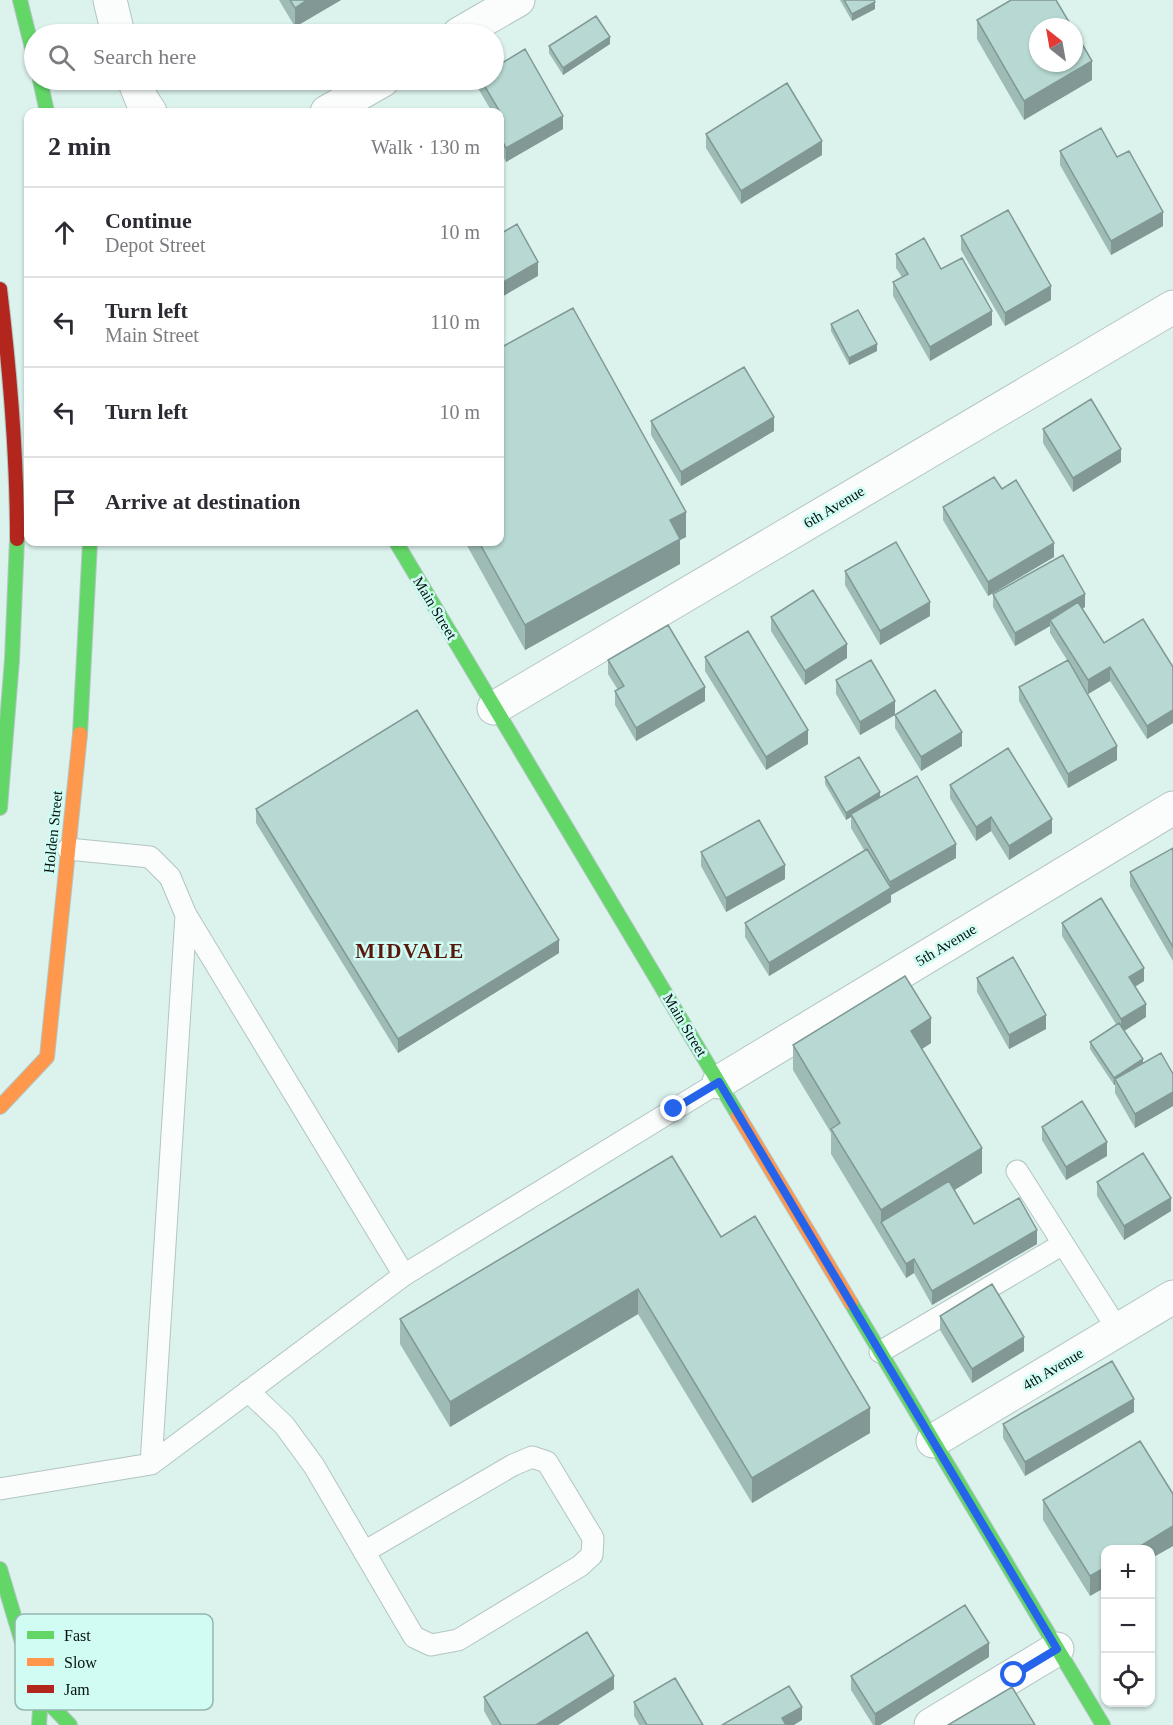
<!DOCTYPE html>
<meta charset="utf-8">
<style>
body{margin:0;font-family:Georgia,serif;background:#f7f7f7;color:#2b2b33}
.controls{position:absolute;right:18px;bottom:18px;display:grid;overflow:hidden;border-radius:12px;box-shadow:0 2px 4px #0004}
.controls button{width:54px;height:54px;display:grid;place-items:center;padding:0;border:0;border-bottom:2px solid #e1e1e2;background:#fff;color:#2b2b33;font:30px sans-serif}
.compass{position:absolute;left:1029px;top:18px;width:54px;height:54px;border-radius:50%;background:#fff;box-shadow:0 2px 4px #0004;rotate:329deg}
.stop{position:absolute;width:18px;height:18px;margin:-14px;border:4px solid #2563eb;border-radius:50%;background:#fff}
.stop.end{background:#2563eb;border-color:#fff;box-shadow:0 2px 6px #0008}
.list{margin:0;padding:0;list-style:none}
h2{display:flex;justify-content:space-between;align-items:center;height:78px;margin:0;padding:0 24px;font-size:26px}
h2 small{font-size:20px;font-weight:400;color:#7c7c81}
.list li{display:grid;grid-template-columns:39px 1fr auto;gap:18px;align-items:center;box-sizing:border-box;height:90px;padding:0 24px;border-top:2px solid #e1e1e2}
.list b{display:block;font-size:22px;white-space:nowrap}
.list p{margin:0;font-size:20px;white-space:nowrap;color:#7c7c81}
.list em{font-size:20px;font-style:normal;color:#7c7c81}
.icon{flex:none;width:33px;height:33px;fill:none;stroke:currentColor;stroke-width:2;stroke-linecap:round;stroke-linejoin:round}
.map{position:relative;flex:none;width:1173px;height:1725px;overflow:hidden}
.search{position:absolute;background:#fff;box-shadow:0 2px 4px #0004;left:24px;top:24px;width:480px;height:66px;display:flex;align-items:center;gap:15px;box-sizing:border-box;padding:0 21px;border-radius:33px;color:#7c7c81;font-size:22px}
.panel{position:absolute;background:#fff;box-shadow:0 2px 4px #0004;left:24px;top:108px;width:480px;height:438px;border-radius:12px}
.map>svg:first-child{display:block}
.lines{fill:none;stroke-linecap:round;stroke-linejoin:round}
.lane-casing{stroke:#b3c5c2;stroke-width:23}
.street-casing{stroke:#b3c5c2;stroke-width:35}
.fast-casing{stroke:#b3c5c2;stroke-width:16}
.slow-casing{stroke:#b3c5c2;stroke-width:16}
.jam-casing{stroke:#b3c5c2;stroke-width:16}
.lane{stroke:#fafdfc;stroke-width:21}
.street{stroke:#fafdfc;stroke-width:33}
.fast{stroke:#63d668;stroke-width:14}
.slow{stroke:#ff974d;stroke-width:14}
.jam{stroke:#b3261e;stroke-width:14}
.wall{fill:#9ebbb5}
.shaded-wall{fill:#819894}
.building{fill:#b8d9d3;stroke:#819894;stroke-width:1.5}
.route{stroke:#2563eb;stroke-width:8}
.labels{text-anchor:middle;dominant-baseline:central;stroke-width:5;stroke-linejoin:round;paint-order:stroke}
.street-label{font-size:15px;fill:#041310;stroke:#d1fcf3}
.district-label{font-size:21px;font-weight:bold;letter-spacing:1.5px;fill:#5a170d;stroke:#d1fcf3}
.key{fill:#d1fcf3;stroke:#94b6af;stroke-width:1.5}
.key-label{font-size:16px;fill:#041310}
</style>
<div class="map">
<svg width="1173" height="1725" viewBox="0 0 1173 1725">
<rect width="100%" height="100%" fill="#dbf2ed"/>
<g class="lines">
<g class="lane-casing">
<path id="lane" d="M1017,1171L1118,1330
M404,1275L719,1082
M880,1352L1063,1244
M248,1391L284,1425L314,1466L414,1637L431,1645L458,1640L580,1566L592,1555L593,1538L547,1462L532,1457L513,1465L364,1552
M151,1464L404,1275L186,915
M0,1489L151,1464L186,915L170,877L150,857L68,849"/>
</g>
<g class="street-casing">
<path id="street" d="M110,0L118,34
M459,34L518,0
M134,80L142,100L150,112
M327,112L383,80
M494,708L1173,307
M719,1082L1173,808
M933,1441L1173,1297
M931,1725L1057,1649"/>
</g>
<g class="fast-casing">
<path id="fast" d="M20,0L34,56
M40,80L47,112
M396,542L738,1115
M80,734L90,542
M0,808L12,660L17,539
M851,1303L1103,1725
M0,1569L21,1639L41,1695L39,1725
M41,1695L70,1725"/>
</g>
<g class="slow-casing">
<path id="slow" d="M0,1107L47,1057L80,734
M738,1115L851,1303"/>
</g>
<g class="jam-casing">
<path id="jam" d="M0,289C10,372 17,455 17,539"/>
</g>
<use href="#lane" class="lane"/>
<use href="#street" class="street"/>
<use href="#fast" class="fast"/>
<use href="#slow" class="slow"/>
<use href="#jam" class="jam"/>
</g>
<path class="wall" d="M279,0H341L295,27Z
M840,0H874L875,9L852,21Z
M977,20L1092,80L1024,120L977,39Z
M610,44L563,75L549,53V46Z
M479,80H494L563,129L506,162L500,150V112H492L479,90Z
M706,134L822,155L741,204L706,148Z
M1060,151L1117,157L1163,226L1111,255L1060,165Z
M961,236L1051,300L1005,326L961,250Z
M896,254L941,269L992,325L930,361L893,296V282L902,277L896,268Z
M831,324L877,351L849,365L831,331Z
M651,421L774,431L681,486L651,435Z
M1043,429L1121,462L1073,492L1043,443Z
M1002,489L1054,557L988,596L943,520V507Z
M686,537L680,540V564L525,650L465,542H500Z
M845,571L930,616L880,645L845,585Z
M993,594L1085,607L1082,609L1104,643L1173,667V723L1147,739L1110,681L1088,694L1075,672L1117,760L1068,788L1019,701V687L1067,660L1050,633V626L1015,646L993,607Z
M771,617L847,658L805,685L771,631Z
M705,657L808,744L766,770L705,671Z
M608,660L705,701L636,741L615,705V691L618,690L608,674Z
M836,680L895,714L962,746L921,771L895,728V715L860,735L836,694Z
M825,777L880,797L956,858L891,895V902L769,976L745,937V923L864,850L851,828V817L846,820L825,784Z
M950,785L1052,833L1009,860L991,831L976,841L950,798Z
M256,809L559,953L398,1053L256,823Z
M1173,848V961L1130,886V872Z
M701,852L785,879L726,912L701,866Z
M1062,923L1144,981L1135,987L1146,1017L1124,1031L1143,1063L1173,1074V1106L1135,1128L1115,1093V1085H1114L1090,1049V1042L1116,1024L1062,936Z
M977,978L1046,1029L1009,1049L977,992Z
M931,1043L922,1049L982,1173L954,1190L974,1224L1037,1244L932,1305L914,1273L906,1278L831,1154V1133L793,1070V1045Z
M1042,1127L1107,1156L1066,1180L1042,1140Z
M1097,1182L1171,1211L1124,1240L1097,1196Z
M721,1237L870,1433L752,1503L638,1314L450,1427L400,1344V1319Z
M940,1316L1024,1351L972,1383L940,1330Z
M1134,1412L1025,1476L1003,1438V1424Z
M1043,1500L1173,1546L1150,1559V1550L1090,1596L1043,1520Z
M989,1657L880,1725H873L851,1690V1676Z
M614,1689L558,1725H492L484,1711V1697Z
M634,1702L703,1725H639L634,1716Z"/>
<path class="shaded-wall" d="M307,0H341L295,27V8Z
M875,2V9L852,21V14Z
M610,37V44L563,75V68Z
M1092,61V80L1024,120V101Z
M563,116V129L506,162V148Z
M822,141V155L741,204V191Z
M1163,212V226L1111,255V241Z
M538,262V276L500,298V284Z
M1051,286V300L1005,326V313Z
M992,311V325L930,361V347Z
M877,344V351L849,365V358Z
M774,417V431L681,486V472Z
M1121,449V462L1073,492V478Z
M686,512V537L680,540V564L525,650V625L670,520Z
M1054,543V557L988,596V582Z
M1085,594V607L1054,625L1050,620V626L1015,646V633Z
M930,602V616L880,645V631Z
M847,644V658L805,685V671Z
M1110,667V681L1088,694V680Z
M705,687V701L636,741V728Z
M895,701V715L860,735V722Z
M1173,710V723L1147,739V726Z
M808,730V744L766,770V757Z
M962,732V746L921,771V757Z
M1117,746V760L1068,788V774Z
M880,792V799L851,814V817L846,820V813Z
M991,817V831L976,841V827Z
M1052,819V833L1009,860V846Z
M956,844V858L891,895V902L769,976V963L890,889V882Z
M785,865V879L726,912V898Z
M559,940V953L398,1053V1039Z
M1144,968V981L1129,990V977Z
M1146,1004V1017L1121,1033V1019Z
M1046,1015V1029L1009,1049V1035Z
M931,1018V1043L911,1056V1031Z
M1143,1059V1067L1115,1079V1085H1114V1078Z
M1173,1092V1106L1135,1128V1114Z
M1107,1142V1156L1066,1180V1167Z
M982,1148V1173L887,1232L881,1222V1210Z
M1171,1198V1211L1124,1240V1226Z
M1037,1230V1244L932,1305V1291Z
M914,1259V1273L906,1278V1264Z
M638,1289V1314L450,1427V1402Z
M1024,1337V1351L972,1383V1369Z
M1134,1399V1412L1025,1476V1462Z
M870,1408V1433L752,1503V1478Z
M1173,1526V1546L1150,1559V1550H1134Z
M1106,1567V1587L1090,1596V1576Z
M989,1643V1657L880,1725H875V1714Z
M614,1676V1689L558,1725H536Z
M802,1707V1720L794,1725H782V1718Z"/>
<path class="building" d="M290,0H307L295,8Z
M844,0H874L875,2L852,14Z
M1011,0H1056L1072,27H1038V63H1074V30L1092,61L1024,101L977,20Z
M596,16L610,37L563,68L549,46Z
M525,49L563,116L506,148L500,136V119L503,117L481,80H494V68Z
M787,83L822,141L741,191L706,134Z
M1101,128L1117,157L1129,151L1163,212L1111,241L1060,151Z
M1008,210L1051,286L1005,313L961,236Z
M517,224L538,262L500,284V234Z
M924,238L941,269L962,258L992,311L930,347L893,282L908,274L896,254Z
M573,308L686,512L670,520L680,539L525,625L479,542H500V348Z
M858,310L877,344L849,358L831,324Z
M744,367L774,417L681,472L651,421Z
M1091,399L1121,449L1073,478L1043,429Z
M994,477L1002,489L1016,480L1054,543L988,582L943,507Z
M896,542L930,602L880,631L845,571Z
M1063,555L1085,594L1015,633L993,594Z
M813,590L847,644L805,671L771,617Z
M1078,602L1104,643L1143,619L1173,667V710L1147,726L1110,667L1088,680L1050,620Z
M668,625L705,687L636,728L615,691L624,686L608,660Z
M748,631L808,730L766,757L705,657Z
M871,660L895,701L860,722L836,680Z
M1068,660L1117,746L1068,774L1019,687Z
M935,690L962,732L921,757L895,715Z
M417,710L559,940L398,1039L256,809Z
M1008,748L1052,819L1009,846L991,817L976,827L950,785Z
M859,757L880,792L846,813L825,777Z
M917,776L956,844L890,882L851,814Z
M759,820L785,865L726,898L701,852Z
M1173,848V947L1130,872Z
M867,849L891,888L769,963L745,923Z
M1101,898L1144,968L1129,977L1146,1004L1121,1019L1062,923Z
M1013,957L1046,1015L1009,1035L977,978Z
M905,976L931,1018L911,1031L982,1148L881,1210L831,1129L840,1123L793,1045Z
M1119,1023L1143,1059L1114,1078L1090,1042Z
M1161,1053L1173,1074V1092L1135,1114L1115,1079Z
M1082,1101L1107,1142L1066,1167L1042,1127Z
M1143,1153L1171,1198L1124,1226L1097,1182Z
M672,1156L721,1237L755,1216L870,1408L752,1478L638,1289L450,1402L400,1319Z
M949,1181L974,1224L1019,1198L1037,1230L932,1291L914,1259L906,1264L881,1222Z
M992,1284L1024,1337L972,1369L940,1316Z
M1112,1361L1134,1399L1025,1462L1003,1424Z
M1140,1441L1173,1494V1526L1134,1550H1106V1567L1090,1576L1043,1500Z
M965,1605L989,1643L875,1714L851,1676Z
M587,1632L614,1676L536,1725H501L484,1697Z
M675,1678L703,1725H647L634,1702Z
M789,1686L802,1707L782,1718L786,1725H722Z
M1012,1687L1035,1725H948Z"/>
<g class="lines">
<path class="route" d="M674,1109L719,1082L1057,1649L1014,1675"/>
</g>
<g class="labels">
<g class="street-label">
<text transform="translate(834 507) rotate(-31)">6th Avenue</text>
<text transform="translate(435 608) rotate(59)">Main Street</text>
<text transform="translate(53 832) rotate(-84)">Holden Street</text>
<text transform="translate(946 945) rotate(-31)">5th Avenue</text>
<text transform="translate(685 1025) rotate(59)">Main Street</text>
<text transform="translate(1053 1369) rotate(-31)">4th Avenue</text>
</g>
<g class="district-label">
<text x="410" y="951">MIDVALE</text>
</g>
</g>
<rect x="15" y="1614" width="198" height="96" rx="9" class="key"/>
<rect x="27" y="1631" width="27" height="8" fill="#63d668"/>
<rect x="27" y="1658" width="27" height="8" fill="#ff974d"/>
<rect x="27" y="1685" width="27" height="8" fill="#b3261e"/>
<g class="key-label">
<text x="64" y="1641">Fast</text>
<text x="64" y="1668">Slow</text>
<text x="64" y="1695">Jam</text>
</g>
</svg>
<div class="controls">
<button>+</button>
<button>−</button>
<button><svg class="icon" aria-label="locate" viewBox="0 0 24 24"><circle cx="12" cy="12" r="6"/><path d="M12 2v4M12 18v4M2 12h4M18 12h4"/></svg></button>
</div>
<svg class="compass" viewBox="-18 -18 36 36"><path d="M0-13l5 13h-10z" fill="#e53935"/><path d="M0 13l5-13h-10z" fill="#7c7c81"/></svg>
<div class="stop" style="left:1014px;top:1675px"></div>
<div class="stop end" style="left:674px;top:1109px"></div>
<div class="search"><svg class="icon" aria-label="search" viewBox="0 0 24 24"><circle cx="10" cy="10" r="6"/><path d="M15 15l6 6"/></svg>Search here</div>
<section class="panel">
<h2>2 min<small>Walk · 130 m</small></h2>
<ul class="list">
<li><svg class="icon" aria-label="ahead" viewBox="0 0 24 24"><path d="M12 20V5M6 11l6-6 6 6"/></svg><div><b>Continue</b><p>Depot Street</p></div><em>10 m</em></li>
<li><svg class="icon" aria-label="left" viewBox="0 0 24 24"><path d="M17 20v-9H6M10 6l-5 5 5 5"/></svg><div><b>Turn left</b><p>Main Street</p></div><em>110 m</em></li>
<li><svg class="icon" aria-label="left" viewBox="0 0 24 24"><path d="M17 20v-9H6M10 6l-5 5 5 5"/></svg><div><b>Turn left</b></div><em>10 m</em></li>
<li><svg class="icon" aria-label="arrive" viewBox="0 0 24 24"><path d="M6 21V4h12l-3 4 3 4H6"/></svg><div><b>Arrive at destination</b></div></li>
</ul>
</section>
</div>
